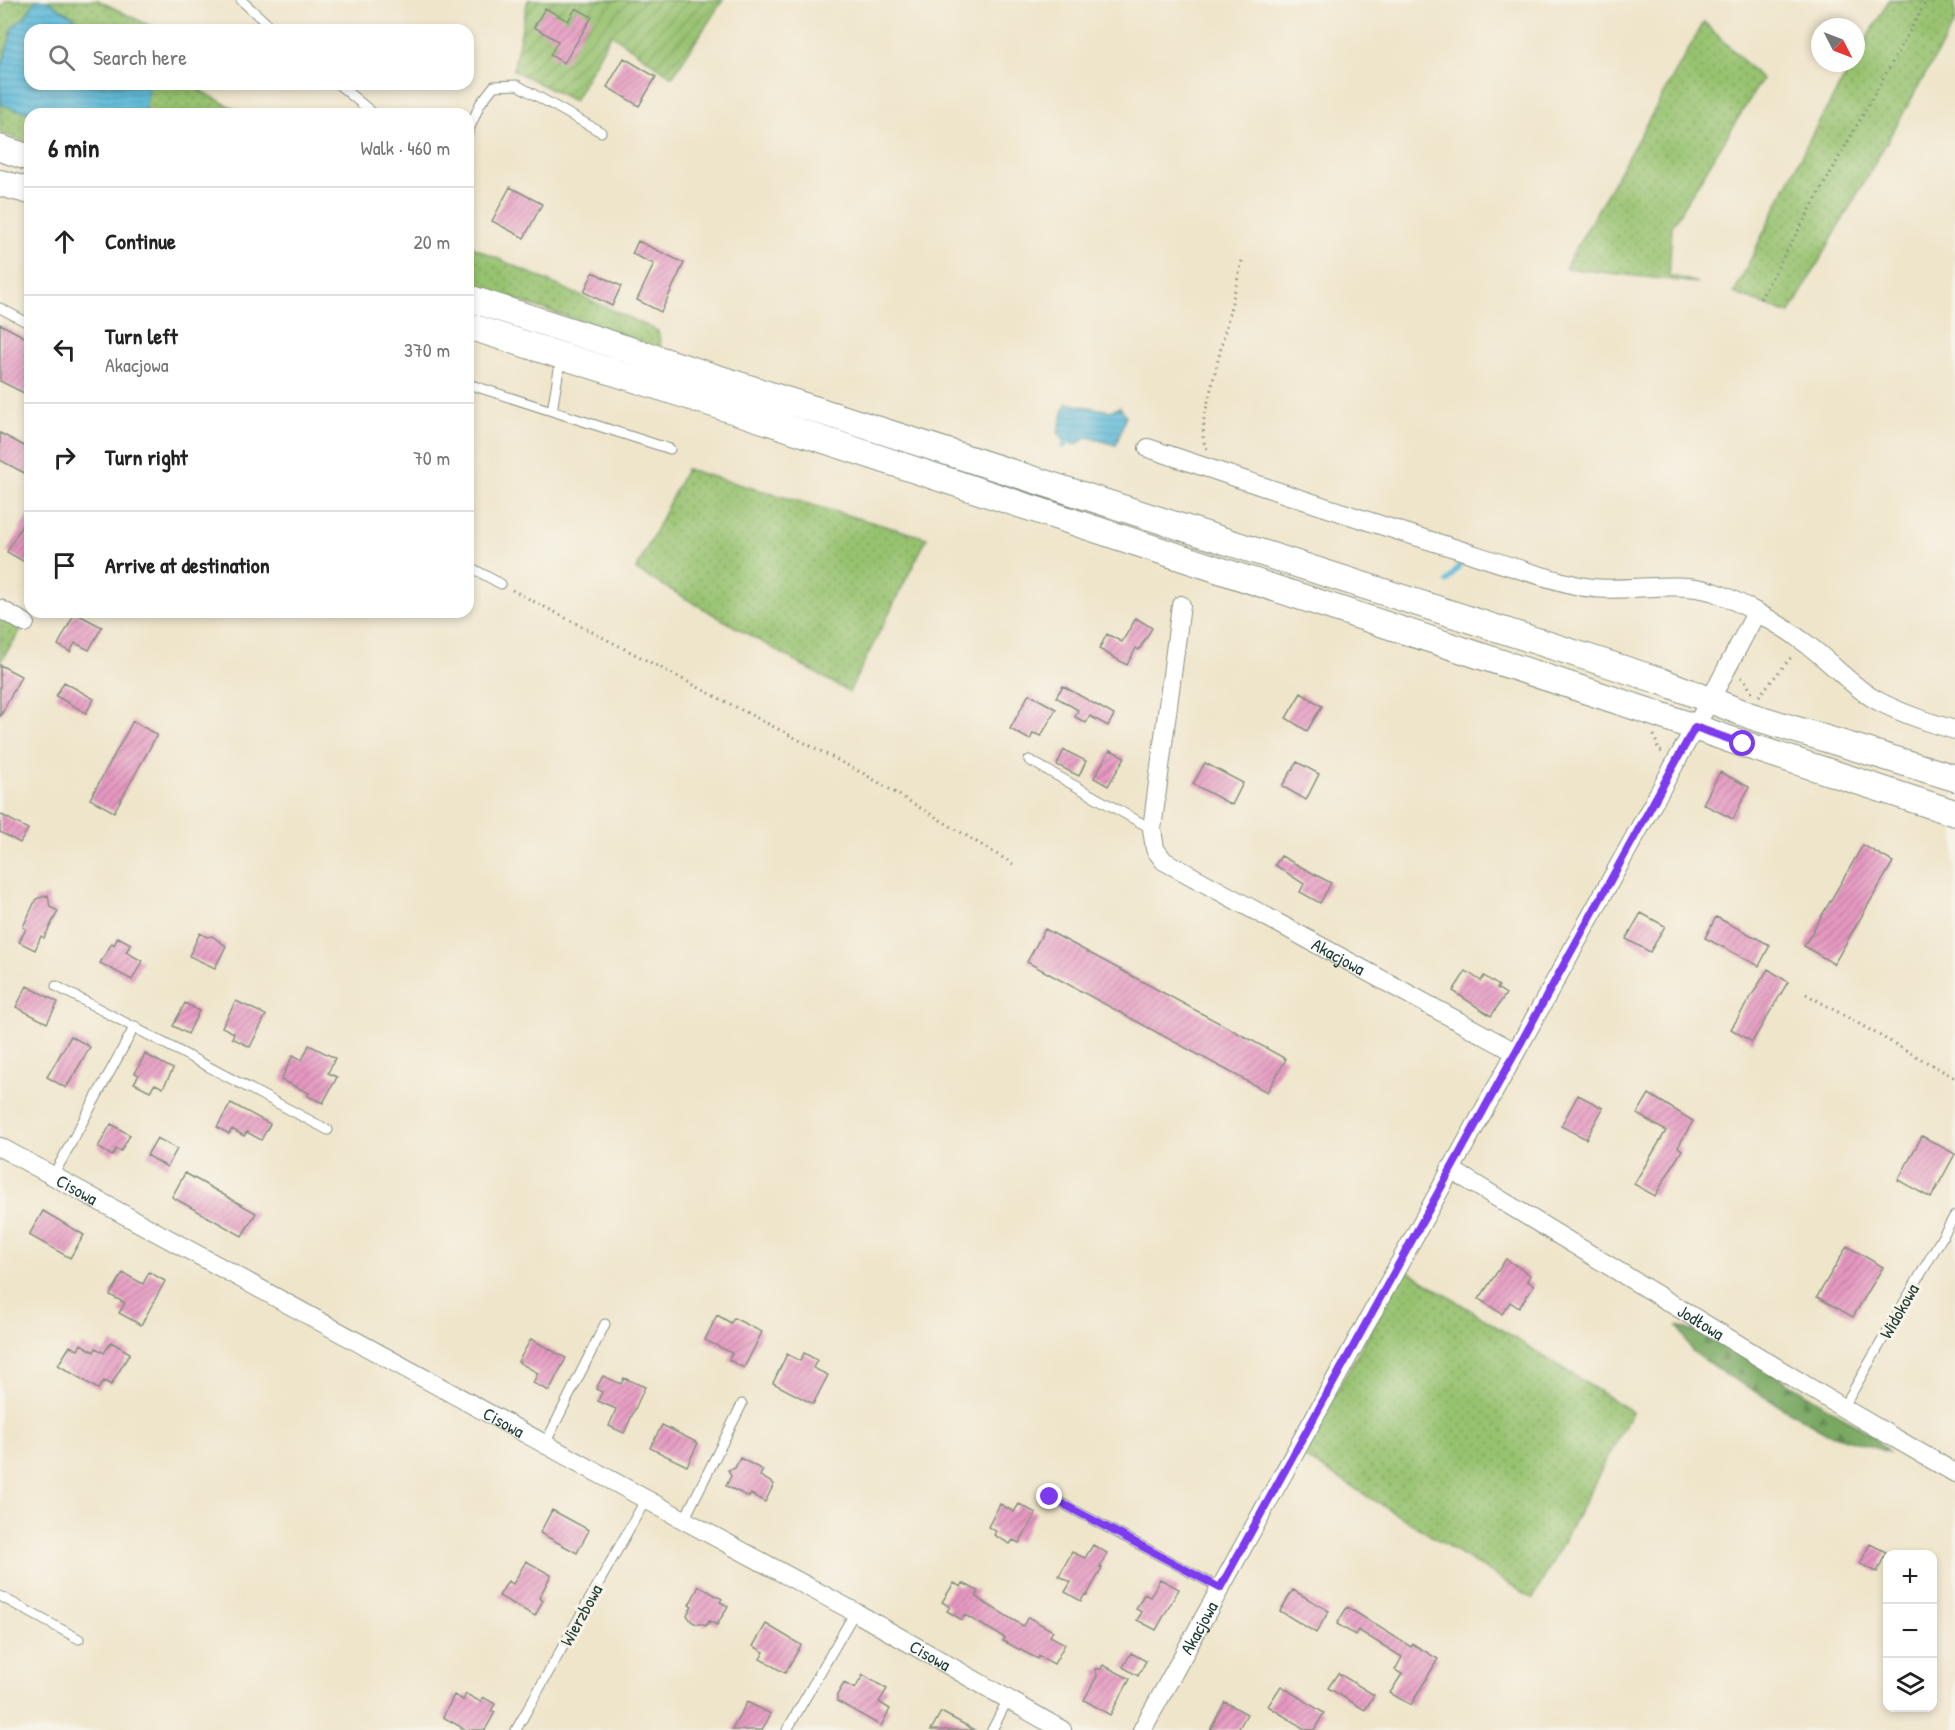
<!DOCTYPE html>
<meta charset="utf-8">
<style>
body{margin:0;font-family:"Patrick Hand",sans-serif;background:#f6f6f6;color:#222}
.controls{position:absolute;right:18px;bottom:18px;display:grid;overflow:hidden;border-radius:12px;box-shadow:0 3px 9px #0003}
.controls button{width:54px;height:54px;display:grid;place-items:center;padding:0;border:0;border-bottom:2px solid #e0e0e0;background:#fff;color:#222;font:30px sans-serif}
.compass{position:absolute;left:1811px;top:18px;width:54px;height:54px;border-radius:50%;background:#fff;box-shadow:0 3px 9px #0003;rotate:132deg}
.stop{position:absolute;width:18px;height:18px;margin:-14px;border:4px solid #7c3aed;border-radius:50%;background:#fff}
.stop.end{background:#7c3aed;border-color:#fff;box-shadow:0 2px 6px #0008}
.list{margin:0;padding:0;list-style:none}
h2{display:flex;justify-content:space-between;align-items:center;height:78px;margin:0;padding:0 24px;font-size:26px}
h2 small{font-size:20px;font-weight:400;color:#767676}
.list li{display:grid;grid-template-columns:39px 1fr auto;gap:18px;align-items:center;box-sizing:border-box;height:108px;padding:0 24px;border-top:2px solid #e0e0e0}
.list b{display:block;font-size:22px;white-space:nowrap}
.list p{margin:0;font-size:20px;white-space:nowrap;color:#767676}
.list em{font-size:20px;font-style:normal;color:#767676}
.icon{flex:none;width:33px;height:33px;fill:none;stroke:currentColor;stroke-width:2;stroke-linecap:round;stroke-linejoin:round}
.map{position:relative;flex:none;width:1955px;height:1730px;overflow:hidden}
.search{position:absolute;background:#fff;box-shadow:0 3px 9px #0003;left:24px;top:24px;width:450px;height:66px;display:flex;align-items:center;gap:15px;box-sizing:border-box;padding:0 21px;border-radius:18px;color:#767676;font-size:22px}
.panel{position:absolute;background:#fff;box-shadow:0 3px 9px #0003;left:24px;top:108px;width:450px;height:510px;border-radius:18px}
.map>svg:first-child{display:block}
.grass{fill:url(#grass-dots);stroke:#5b8052;stroke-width:1.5}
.forest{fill:url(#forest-firs);stroke:#4c724b;stroke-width:1.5}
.garden{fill:url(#garden-furrows);stroke:#5b8052;stroke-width:1.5}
.water{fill:url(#water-rules);stroke:#3d7c86;stroke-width:1.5}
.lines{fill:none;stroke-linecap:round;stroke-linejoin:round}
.stream{stroke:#5bbad9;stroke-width:5}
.building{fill:url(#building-hatch)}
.service-casing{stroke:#879180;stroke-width:11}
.minor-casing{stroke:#879180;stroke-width:20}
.secondary-casing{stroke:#879180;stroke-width:28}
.path{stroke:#879180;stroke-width:3;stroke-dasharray:1.5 4.5;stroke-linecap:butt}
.service{stroke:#fff;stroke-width:9}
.minor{stroke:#fff;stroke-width:18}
.secondary{stroke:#fff;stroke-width:26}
.route{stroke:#7c3aed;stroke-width:8}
.labels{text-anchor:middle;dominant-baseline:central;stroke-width:6;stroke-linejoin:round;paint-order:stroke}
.street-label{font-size:18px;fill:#1f3d34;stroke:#f7f3e8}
</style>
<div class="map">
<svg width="1955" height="1730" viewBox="0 0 1955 1730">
<defs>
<pattern id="grass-dots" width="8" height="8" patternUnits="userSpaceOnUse" patternTransform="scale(1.5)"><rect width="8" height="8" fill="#97c270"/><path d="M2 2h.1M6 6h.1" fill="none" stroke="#7b9f5d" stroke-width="1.8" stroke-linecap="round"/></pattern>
<pattern id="forest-firs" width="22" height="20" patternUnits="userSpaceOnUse" patternTransform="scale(1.5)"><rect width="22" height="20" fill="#79a862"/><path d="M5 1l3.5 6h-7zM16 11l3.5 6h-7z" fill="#638a52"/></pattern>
<pattern id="garden-furrows" width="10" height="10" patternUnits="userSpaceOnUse" patternTransform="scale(1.5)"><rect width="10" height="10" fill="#97c270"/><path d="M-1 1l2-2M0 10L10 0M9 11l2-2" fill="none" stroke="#7b9f5d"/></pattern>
<pattern id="water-rules" width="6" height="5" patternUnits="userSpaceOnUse" patternTransform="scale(1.5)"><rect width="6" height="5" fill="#5bbad9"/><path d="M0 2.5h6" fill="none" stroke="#4b98b1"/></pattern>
<pattern id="building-hatch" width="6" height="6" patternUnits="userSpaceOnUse" patternTransform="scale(1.5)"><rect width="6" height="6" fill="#e698c1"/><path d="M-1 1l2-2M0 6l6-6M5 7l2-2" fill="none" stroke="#ba7d9e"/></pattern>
</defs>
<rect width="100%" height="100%" fill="#f7f3e8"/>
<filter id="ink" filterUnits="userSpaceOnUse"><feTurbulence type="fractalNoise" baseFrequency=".0167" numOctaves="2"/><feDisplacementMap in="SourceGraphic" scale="12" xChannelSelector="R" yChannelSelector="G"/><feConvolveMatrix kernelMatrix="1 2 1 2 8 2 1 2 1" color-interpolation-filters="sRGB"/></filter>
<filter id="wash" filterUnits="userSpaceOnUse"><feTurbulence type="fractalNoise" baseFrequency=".008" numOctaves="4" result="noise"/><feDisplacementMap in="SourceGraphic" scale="24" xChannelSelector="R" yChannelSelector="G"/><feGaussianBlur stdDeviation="1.35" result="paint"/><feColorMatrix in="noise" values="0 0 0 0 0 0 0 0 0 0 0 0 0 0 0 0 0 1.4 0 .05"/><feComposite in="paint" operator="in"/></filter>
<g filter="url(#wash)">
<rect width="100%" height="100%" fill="#efe5cb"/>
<path class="grass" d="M7,0H98L158,30H30V84H199V90L244,114H30V143L0,133V9Z
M1889,0H1955V22L1789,314L1734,293L1812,134L1853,63H1856V58Z
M1704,22L1762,79L1672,226L1669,275L1698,283L1565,268Z
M468,245L658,331L661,348L468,284Z
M686,469L927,538L849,692L636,570Z
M0,614L23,627L0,662Z
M1405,1269L1632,1412L1533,1599L1301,1455Z"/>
<path class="forest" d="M1678,1326L1718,1340L1870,1433L1888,1452L1827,1433L1725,1374L1692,1351Z"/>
<path class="garden" d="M528,0H723L672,77L611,34L574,101L513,70Z"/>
<path class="water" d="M36,0H47L94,30H30V84H150L144,114H34L1,105L0,73L13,26L24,18Z
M1066,403L1110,411L1120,407L1126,416L1116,445L1088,437L1075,445L1063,440L1058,432Z"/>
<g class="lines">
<path class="stream" d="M1063,447L1068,442
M1447,582L1460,565"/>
</g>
<g id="blocks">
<path class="building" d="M545,8L568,21L576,8L592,17L564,63L550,55L558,41L534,27Z
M624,58L656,77L639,106L607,87Z
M510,187L542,204L524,238L492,221Z
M638,241L684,263L661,312L637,300L654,264L632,254Z
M593,272L621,286L612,306L584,292Z
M0,324L30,340V396L0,381Z
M0,433L30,449V476L0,460Z
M30,511V565L7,552Z
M75,613L102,627L89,650L75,643L70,652L58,645Z
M1136,618L1152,628L1139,650L1136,648L1127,665L1099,649L1107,634L1122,642Z
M0,665L21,676L0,717Z
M64,682L94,699L86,713L56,696Z
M1063,686L1114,715L1108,726L1090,716L1086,723L1075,717L1078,710L1056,697Z
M1301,693L1322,706L1307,731L1286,718Z
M1029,694L1056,709L1041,736L1033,733L1030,740L1010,729Z
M133,721L157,735L114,812L90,799Z
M1064,750L1086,761L1079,776L1057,765Z
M1110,750L1125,757L1108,786L1094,778Z
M1297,762L1319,774L1306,800L1282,786Z
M1205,763L1243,783L1232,805L1193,784Z
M1720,772L1749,787L1733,819L1703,804Z
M0,814L28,829L20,843L0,832Z
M1863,845L1893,862L1834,964L1804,946Z
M1281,856L1331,883L1320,903L1300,892L1304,884L1275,865Z
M48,895L50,907L58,911L44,938L41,936L35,950L19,942L26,929L23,927L36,899Z
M1641,913L1665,926L1650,952L1626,939Z
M1716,917L1770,945L1759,966L1705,938Z
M1045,929L1286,1059L1267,1092L1027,962Z
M200,933L207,937L212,936L226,946L215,968L189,956Z
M118,937L131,944L126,952L142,961L132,980L100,963L112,943L114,945Z
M1768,969L1788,982L1752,1042L1731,1029Z
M1466,971L1481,981L1484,976L1499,986L1497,988L1506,994L1491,1016L1453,991Z
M27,986L58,1002L47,1023L16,1007Z
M236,1001L266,1015L250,1047L232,1038L234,1033L222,1027Z
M185,1003L199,1011L188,1034L173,1026Z
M71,1036L90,1047L66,1088L47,1077Z
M309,1045L335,1058L328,1073L337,1077L323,1103L308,1096L309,1093L281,1080L293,1055L302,1060Z
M145,1054L173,1069L163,1088L155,1084L150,1091L134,1083L139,1075L135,1073Z
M1649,1094L1693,1121L1678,1147L1682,1150L1655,1196L1634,1184L1666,1131L1637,1114Z
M1578,1095L1603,1108L1586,1139L1561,1126Z
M231,1103L270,1124L261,1140L247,1132L244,1136L232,1129L229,1134L217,1127Z
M111,1124L130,1135L121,1151L116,1149L112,1156L98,1147Z
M1922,1136L1955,1154L1931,1198L1898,1180Z
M157,1138L177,1149L167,1167L147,1155Z
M185,1173L256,1213L242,1236L172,1197Z
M43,1211L84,1235L70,1258L29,1235Z
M1847,1246L1883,1267L1853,1317L1817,1297Z
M1506,1259L1530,1275L1527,1281L1534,1285L1519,1308L1510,1302L1502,1314L1479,1299Z
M149,1272L165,1281L141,1325L119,1313L125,1303L110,1295L123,1273L143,1284Z
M717,1315L731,1323L734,1318L762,1332L744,1368L729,1360L732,1353L705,1340Z
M531,1339L566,1358L549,1391L533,1383L538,1373L518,1362Z
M111,1342L130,1353L111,1385L104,1381L98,1389L58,1365L70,1346L78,1350L81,1344L94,1352L96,1348L104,1353Z
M804,1353L817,1360L813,1368L828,1375L813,1404L773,1383L787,1354L800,1361Z
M603,1376L621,1384L624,1378L645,1387L624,1433L609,1426L616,1409L598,1401L602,1392L596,1389Z
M662,1425L698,1443L687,1466L650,1448Z
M740,1458L763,1470L760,1476L774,1484L765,1502L751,1494L749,1497L726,1486L731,1476L728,1470L735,1468Z
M1000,1504L1014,1512L1019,1504L1036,1513L1019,1543L1013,1540L1010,1544L994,1535L996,1531L988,1527Z
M552,1510L589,1530L577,1553L540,1533Z
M1870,1544L1886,1552L1877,1572L1860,1564Z
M1093,1545L1107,1553L1100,1567L1102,1568L1087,1595L1085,1594L1081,1601L1065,1592L1071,1582L1059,1576L1072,1552L1085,1558Z
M526,1561L551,1575L539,1598L543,1600L535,1616L499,1596L508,1581L513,1584Z
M1160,1579L1179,1589L1156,1630L1137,1620L1142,1612L1136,1609L1144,1594L1150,1597Z
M954,1583L961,1587L963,1583L978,1591L976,1596L980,1600L1023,1626L1028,1617L1053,1631L1050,1636L1065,1644L1054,1664L1039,1656L1038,1659L1003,1641L1005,1638L965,1615L962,1620L947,1611L950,1607L942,1602Z
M699,1586L722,1599L720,1602L728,1606L717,1625L709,1621L706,1626L702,1624H696L691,1621L687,1615L692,1606L689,1605Z
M1293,1590L1329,1611L1316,1633L1280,1611Z
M1347,1607L1411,1647L1413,1644L1438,1659L1411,1705L1390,1693L1402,1674L1395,1670L1402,1657L1358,1630L1355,1635L1337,1624Z
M766,1624L801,1645L785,1673L760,1659L764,1652L753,1646Z
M1131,1653L1146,1661L1138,1676L1123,1667Z
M1103,1665L1130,1679L1110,1715L1084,1700L1097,1676L1095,1669H1101Z
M1338,1673L1374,1695L1365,1710L1328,1688Z
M863,1675L887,1689L879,1702L890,1709L881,1726L837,1701V1695L844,1683L855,1689Z
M1281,1686L1324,1713L1314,1730H1306L1268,1706Z
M466,1694L481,1702L483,1697L495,1704L491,1711L495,1712L485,1730H466L443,1717L454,1695L463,1700Z
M747,1702L771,1714L762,1730H732Z
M1225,1702L1247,1714L1238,1730H1210Z
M941,1712L975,1730H931Z"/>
</g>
</g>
<g filter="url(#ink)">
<use href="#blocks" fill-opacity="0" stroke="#879180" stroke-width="1.5"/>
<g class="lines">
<g class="service-casing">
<path id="service" d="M241,0L274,30
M338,84L374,114
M468,132L480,104L494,86L517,85L601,132
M0,308L30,324
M468,384L670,449
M552,411L561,357
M468,566L501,584
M1029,760L1152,829
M56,986L328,1130
M53,1176L135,1026
M1843,1408L1955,1215
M545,1444L605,1324
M1050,1497L1220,1588
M684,1520L742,1404
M0,1596L79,1639
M516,1730L646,1499
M787,1730L855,1612
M992,1730L1008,1699"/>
</g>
<g class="minor-casing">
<g id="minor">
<path d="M1148,448C1250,482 1351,517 1454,548C1494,561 1534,575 1575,585C1621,596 1668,578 1714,592C1738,601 1780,624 1801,640C1826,657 1846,681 1871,697C1896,712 1927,722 1955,730"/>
<path id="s1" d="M1181,605L1152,829L1155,849L1164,861L1515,1052"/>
<path d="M0,609L25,623"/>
<path id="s2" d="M0,1147L684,1520L855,1612L1062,1730"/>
<path id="s3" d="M1450,1169L1843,1408L1955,1473"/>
<path id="s4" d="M1142,1730L1710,700L1756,613"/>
</g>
</g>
<g class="secondary-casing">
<path id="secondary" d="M0,148L30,158
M0,183L30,191
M468,298L1661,681L1751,716L1955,778
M468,326L748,415L1651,712L1743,744L1955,813"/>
</g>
<path class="path" d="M1760,299L1927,0
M1207,449L1203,440L1204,418L1243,257
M512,590L866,775L1013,864
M1741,677L1745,680L1752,693
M1759,696L1793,655
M1654,735L1659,751L1663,752
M1806,994L1955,1078"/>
<use href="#service" class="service"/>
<use href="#minor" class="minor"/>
<use href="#secondary" class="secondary"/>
</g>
</g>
<g class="lines" filter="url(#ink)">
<path class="route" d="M1050,1497L1220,1588L1695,727L1743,744"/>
</g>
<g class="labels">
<g class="street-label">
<text stroke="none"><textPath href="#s1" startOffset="460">Akacjowa</textPath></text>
<text stroke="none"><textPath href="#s2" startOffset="88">Cisowa</textPath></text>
<text transform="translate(1899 1311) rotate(-60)">Widokowa</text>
<text stroke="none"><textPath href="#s3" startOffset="294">Jodłowa</textPath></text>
<text stroke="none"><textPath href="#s2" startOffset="574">Cisowa</textPath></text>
<text transform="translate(581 1615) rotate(-61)">Wierzbowa</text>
<text stroke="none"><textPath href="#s4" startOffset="117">Akacjowa</textPath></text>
<text stroke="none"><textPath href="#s2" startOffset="1060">Cisowa</textPath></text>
</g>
</g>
</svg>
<div class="controls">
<button>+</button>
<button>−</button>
<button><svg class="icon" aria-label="layers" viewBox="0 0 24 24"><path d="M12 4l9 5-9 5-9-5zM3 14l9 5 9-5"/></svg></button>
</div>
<svg class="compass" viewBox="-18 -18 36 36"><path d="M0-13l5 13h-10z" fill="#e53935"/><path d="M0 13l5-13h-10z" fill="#767676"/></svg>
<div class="stop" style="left:1743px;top:744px"></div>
<div class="stop end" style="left:1050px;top:1497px"></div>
<div class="search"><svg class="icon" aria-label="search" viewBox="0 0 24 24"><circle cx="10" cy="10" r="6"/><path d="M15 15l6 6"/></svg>Search here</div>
<section class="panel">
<h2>6 min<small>Walk · 460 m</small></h2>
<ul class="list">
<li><svg class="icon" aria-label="ahead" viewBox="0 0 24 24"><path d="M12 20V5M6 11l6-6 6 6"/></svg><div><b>Continue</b></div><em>20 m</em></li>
<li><svg class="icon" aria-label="left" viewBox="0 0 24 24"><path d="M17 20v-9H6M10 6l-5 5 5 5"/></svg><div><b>Turn left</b><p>Akacjowa</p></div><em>370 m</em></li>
<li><svg class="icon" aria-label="right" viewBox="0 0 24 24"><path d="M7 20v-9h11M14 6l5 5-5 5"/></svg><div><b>Turn right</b></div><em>70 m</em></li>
<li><svg class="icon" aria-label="arrive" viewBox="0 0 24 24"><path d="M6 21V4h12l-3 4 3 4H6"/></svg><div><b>Arrive at destination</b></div></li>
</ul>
</section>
</div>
